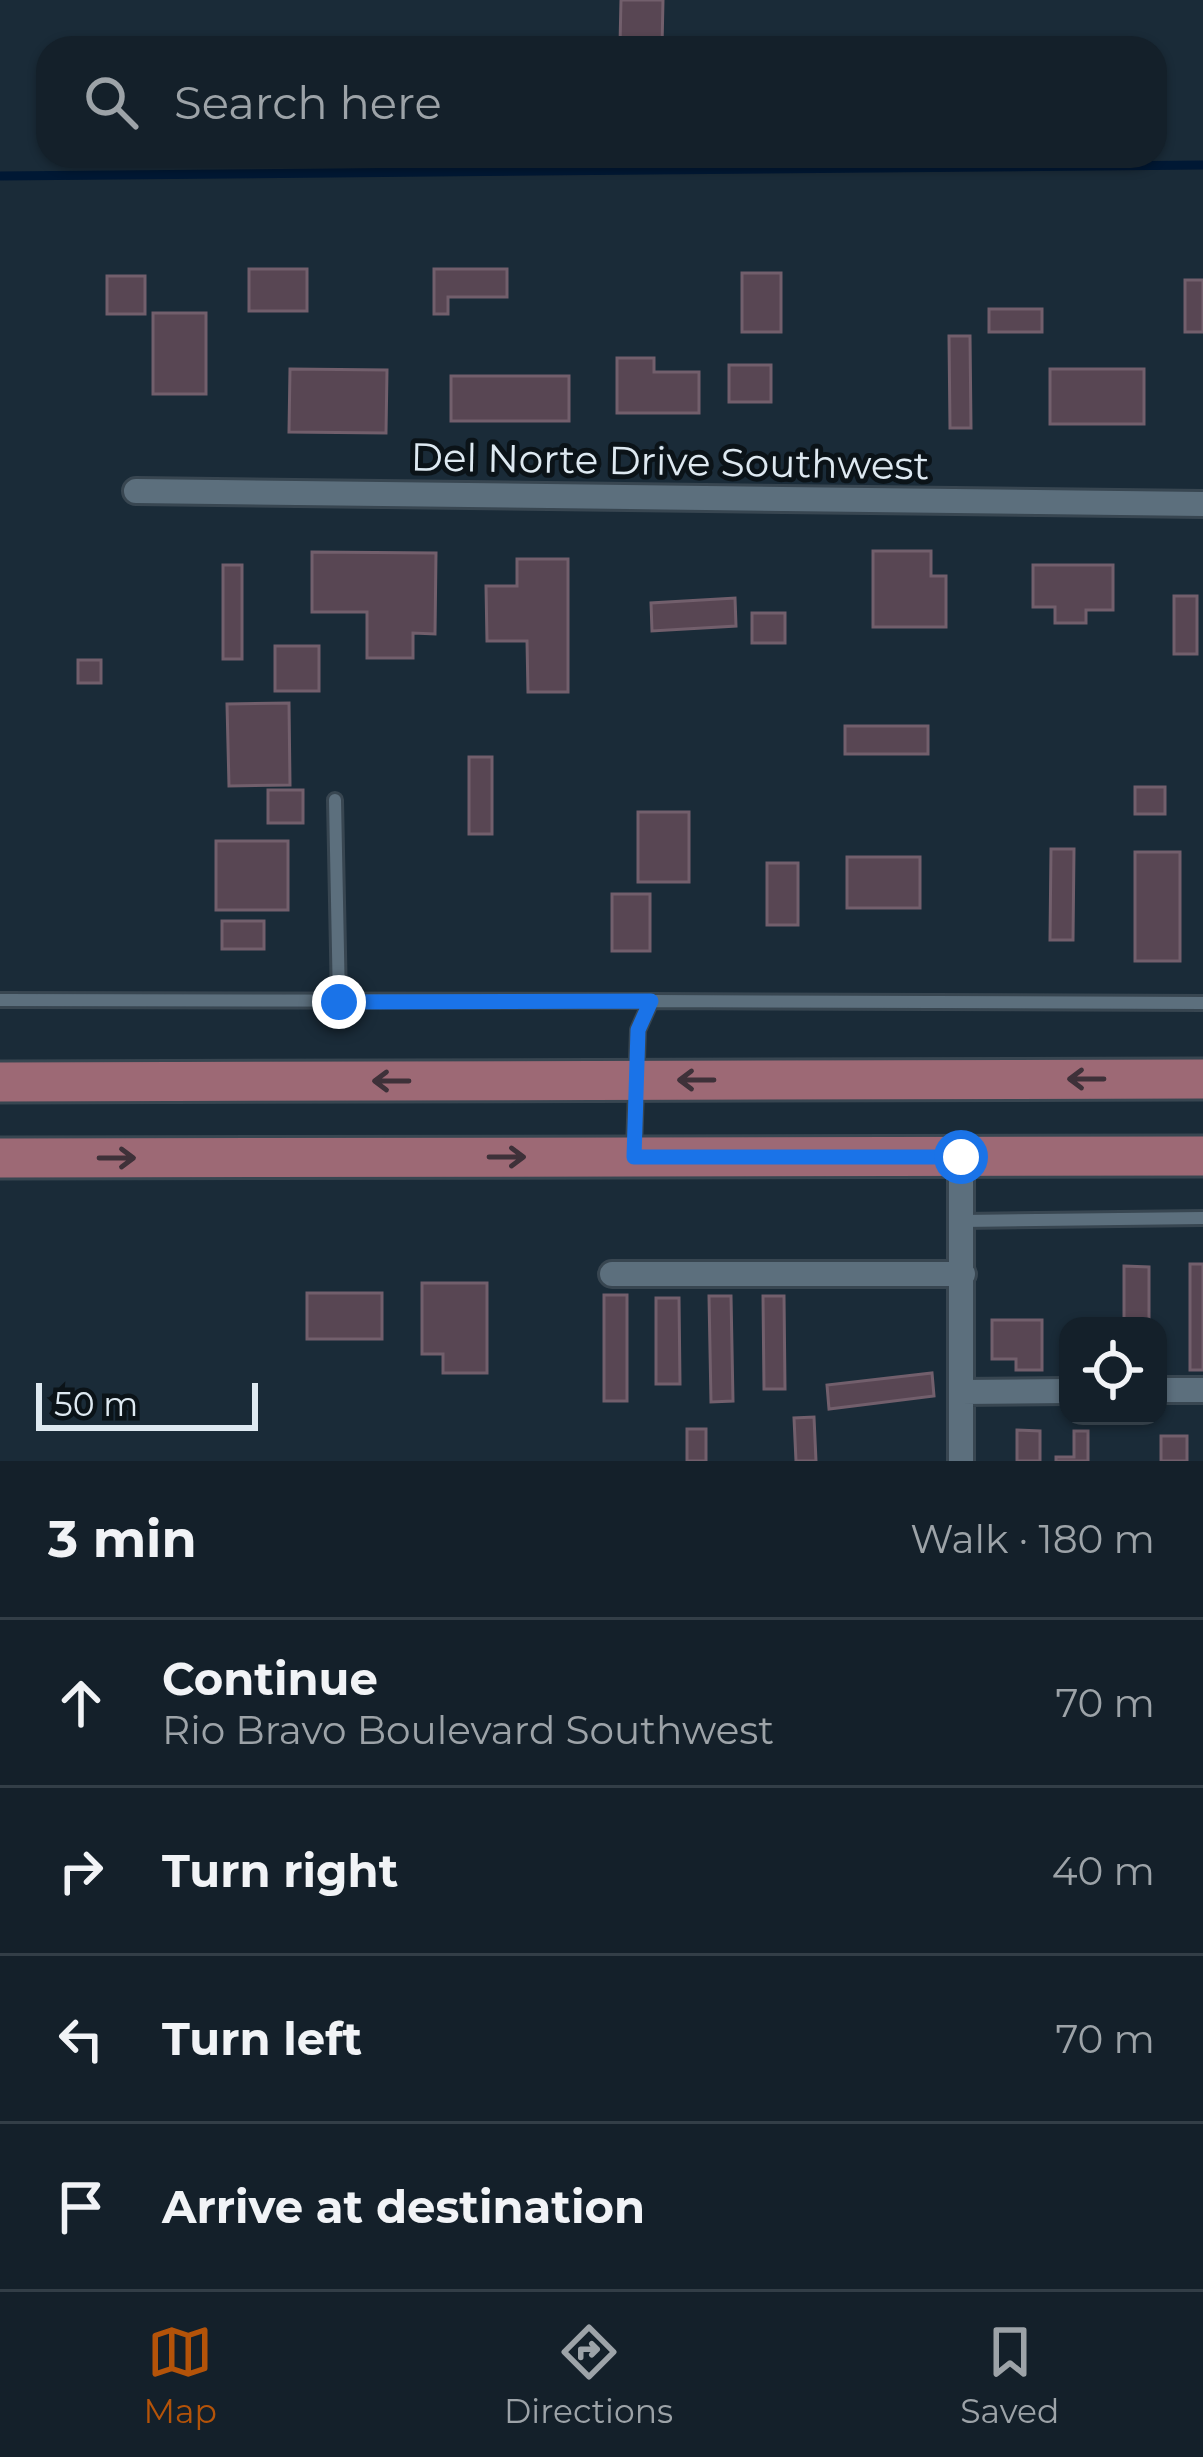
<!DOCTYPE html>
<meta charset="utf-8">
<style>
body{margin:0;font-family:Montserrat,sans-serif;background:#212d36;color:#f1f3f6}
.controls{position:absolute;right:36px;bottom:36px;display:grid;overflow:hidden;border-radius:24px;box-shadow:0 3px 9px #0004}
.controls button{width:108px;height:108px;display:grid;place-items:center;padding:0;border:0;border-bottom:3px solid #333e47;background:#14202a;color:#f1f3f6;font:60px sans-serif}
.scale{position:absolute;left:36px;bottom:30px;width:222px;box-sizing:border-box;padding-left:12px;border:6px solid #dee9f1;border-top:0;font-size:33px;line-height:42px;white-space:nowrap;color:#dee9f1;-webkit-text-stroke:9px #0b1318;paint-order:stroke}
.stop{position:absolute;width:36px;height:36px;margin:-27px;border:9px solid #1a73e8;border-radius:50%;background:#fff}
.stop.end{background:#1a73e8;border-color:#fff;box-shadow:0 3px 12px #0008}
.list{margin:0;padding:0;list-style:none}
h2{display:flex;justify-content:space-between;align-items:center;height:156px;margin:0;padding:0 48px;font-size:51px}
h2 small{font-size:39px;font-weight:400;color:#9da3a8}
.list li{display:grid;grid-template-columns:78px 1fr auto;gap:36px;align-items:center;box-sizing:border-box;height:168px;padding:0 48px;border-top:3px solid #333e47}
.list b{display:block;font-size:45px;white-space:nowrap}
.list p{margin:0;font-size:39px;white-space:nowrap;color:#9da3a8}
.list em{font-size:39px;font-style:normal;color:#9da3a8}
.icon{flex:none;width:66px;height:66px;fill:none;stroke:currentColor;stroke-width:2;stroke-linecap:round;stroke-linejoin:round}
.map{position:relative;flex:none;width:1203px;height:1461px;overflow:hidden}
.search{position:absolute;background:#14202a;box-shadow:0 3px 9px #0004;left:36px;right:36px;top:36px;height:132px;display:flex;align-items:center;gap:30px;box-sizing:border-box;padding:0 42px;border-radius:36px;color:#9da3a8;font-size:45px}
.sheet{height:828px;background:#14202a}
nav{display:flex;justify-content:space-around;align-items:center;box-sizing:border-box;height:168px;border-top:3px solid #333e47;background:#14202a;font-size:33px;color:#9da3a8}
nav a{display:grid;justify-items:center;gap:6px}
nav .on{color:#b45309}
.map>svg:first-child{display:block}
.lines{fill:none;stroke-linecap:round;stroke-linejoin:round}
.stream{stroke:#001834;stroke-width:9}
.building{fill:#584653;stroke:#725f6c;stroke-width:3}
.service-casing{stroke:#384651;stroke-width:18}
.minor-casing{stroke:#384651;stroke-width:30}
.primary-casing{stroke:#384651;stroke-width:45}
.service{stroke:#5c6f7d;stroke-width:12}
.minor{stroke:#5c6f7d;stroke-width:24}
.primary{stroke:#9d6975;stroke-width:39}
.oneway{stroke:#3e3139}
.route{stroke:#1a73e8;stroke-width:15}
.labels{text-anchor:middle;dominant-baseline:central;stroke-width:10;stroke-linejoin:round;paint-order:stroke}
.street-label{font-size:39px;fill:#dee9f1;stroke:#0b1318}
</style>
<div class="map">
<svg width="1203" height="1461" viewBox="0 0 1203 1461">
<rect width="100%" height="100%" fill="#1a2b38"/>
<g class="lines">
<path class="stream" d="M0,176L1203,165"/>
</g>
<path class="building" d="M621,0H663L662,47L620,45Z
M249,269H307V311H249Z
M434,269H507V297H448V314H434Z
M742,273H781V332H742Z
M107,276H145V314H107Z
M1185,280H1203V332H1185Z
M989,309H1042V332H989Z
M153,313H206V394H153Z
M949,336H970L971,428H950Z
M617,358H654V372H699V413H617Z
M729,365H771V402H729Z
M290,369L387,370L386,433L289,432Z
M1050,369H1144V424H1050Z
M451,376H569V421H451Z
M873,551H931V576H946V627H873Z
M312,552L436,553L435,634L413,633V658H367V612H312Z
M517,559H568V692H528L527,641H487L486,586H517Z
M223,565H242V659H223Z
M1033,565H1113V610H1086V623H1055V607H1033Z
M1174,596H1197V654H1174Z
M735,598L736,626L652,631L651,603Z
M752,613H785V643H752Z
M275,646H319V691H275Z
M78,660H101V683H78Z
M289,703L290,785L229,786L227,704Z
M845,726H928V754H845Z
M469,757H492V834H469Z
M1135,787H1165V814H1135Z
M268,790H303V823H268Z
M638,812H689V882H638Z
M216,841H288V910H216Z
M1051,849H1074L1073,940H1050Z
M1135,852H1180V961H1135Z
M847,857H920V908H847Z
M767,863H798V925H767Z
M612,894H650V951H612Z
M222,921H264V949H222Z
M1190,1264H1203V1370H1190Z
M1124,1266L1149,1267V1326H1124Z
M422,1283H487V1373H443V1354H422Z
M307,1293H382V1339H307Z
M604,1295H627V1401H604Z
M709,1296H731L733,1401L711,1402Z
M763,1296H784L785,1389H764Z
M656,1298H679L680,1384H656Z
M992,1320H1042V1370H1016V1359H992Z
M932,1373L934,1396L829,1409L827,1385Z
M814,1417L816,1461H796L794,1418Z
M687,1429H706V1461H687Z
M1017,1430L1040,1431V1461H1017Z
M1074,1431H1088V1461H1056V1457H1074Z
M1161,1436H1187V1461H1161Z"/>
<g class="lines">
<g class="service-casing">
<path id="service" d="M335,800L339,1002
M0,1000L651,1001
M634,1150L638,1030L651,1001L1203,1003
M963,1221L1203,1218"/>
</g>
<g class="minor-casing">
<path id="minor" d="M136,491L1203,504
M612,1274H963
M1158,1390H1203
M961,1392L1068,1391
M961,1461V1157"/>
</g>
<g class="primary-casing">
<path id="primary" d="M0,1082L1203,1079
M0,1158L1203,1156"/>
</g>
<use href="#service" class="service"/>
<use href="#minor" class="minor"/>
<use href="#primary" class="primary"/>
</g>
<defs><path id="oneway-shaft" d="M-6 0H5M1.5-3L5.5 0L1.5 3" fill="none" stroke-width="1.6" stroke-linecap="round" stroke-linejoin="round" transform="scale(3)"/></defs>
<g class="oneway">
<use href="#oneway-shaft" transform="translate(1086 1079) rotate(180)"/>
<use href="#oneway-shaft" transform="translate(696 1080) rotate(180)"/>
<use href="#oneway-shaft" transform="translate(391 1081) rotate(180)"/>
<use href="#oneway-shaft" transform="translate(507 1157)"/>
<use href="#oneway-shaft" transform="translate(117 1158)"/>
</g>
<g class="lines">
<path class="route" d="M339,1002L651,1001L638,1030L634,1157H961"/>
</g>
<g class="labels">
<g class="street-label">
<text transform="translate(670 461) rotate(1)">Del Norte Drive Southwest</text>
</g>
</g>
</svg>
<div class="controls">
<button><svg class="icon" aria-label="locate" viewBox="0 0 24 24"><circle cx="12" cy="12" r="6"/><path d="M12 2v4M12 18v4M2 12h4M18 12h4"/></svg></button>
</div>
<div class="scale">50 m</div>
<div class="stop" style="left:961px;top:1157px"></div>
<div class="stop end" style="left:339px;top:1002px"></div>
<div class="search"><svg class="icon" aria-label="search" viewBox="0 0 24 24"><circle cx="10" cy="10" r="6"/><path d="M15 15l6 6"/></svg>Search here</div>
</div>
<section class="sheet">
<h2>3 min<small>Walk · 180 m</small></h2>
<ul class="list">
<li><svg class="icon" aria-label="ahead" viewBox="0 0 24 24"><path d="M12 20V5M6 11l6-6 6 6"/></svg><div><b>Continue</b><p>Rio Bravo Boulevard Southwest</p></div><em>70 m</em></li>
<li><svg class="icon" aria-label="right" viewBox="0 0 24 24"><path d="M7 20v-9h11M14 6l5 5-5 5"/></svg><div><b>Turn right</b></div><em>40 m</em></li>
<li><svg class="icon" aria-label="left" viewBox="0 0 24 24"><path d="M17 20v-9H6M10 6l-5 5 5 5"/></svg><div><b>Turn left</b></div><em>70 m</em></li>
<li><svg class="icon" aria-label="arrive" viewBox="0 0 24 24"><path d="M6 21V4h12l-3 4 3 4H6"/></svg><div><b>Arrive at destination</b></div></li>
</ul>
</section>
<nav>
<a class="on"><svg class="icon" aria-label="map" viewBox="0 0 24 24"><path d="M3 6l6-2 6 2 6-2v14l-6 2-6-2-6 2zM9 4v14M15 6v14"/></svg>Map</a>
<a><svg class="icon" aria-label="directions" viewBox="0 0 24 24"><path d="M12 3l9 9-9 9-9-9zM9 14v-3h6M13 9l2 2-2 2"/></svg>Directions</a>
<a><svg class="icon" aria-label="saved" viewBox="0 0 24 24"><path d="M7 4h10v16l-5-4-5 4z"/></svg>Saved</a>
</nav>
